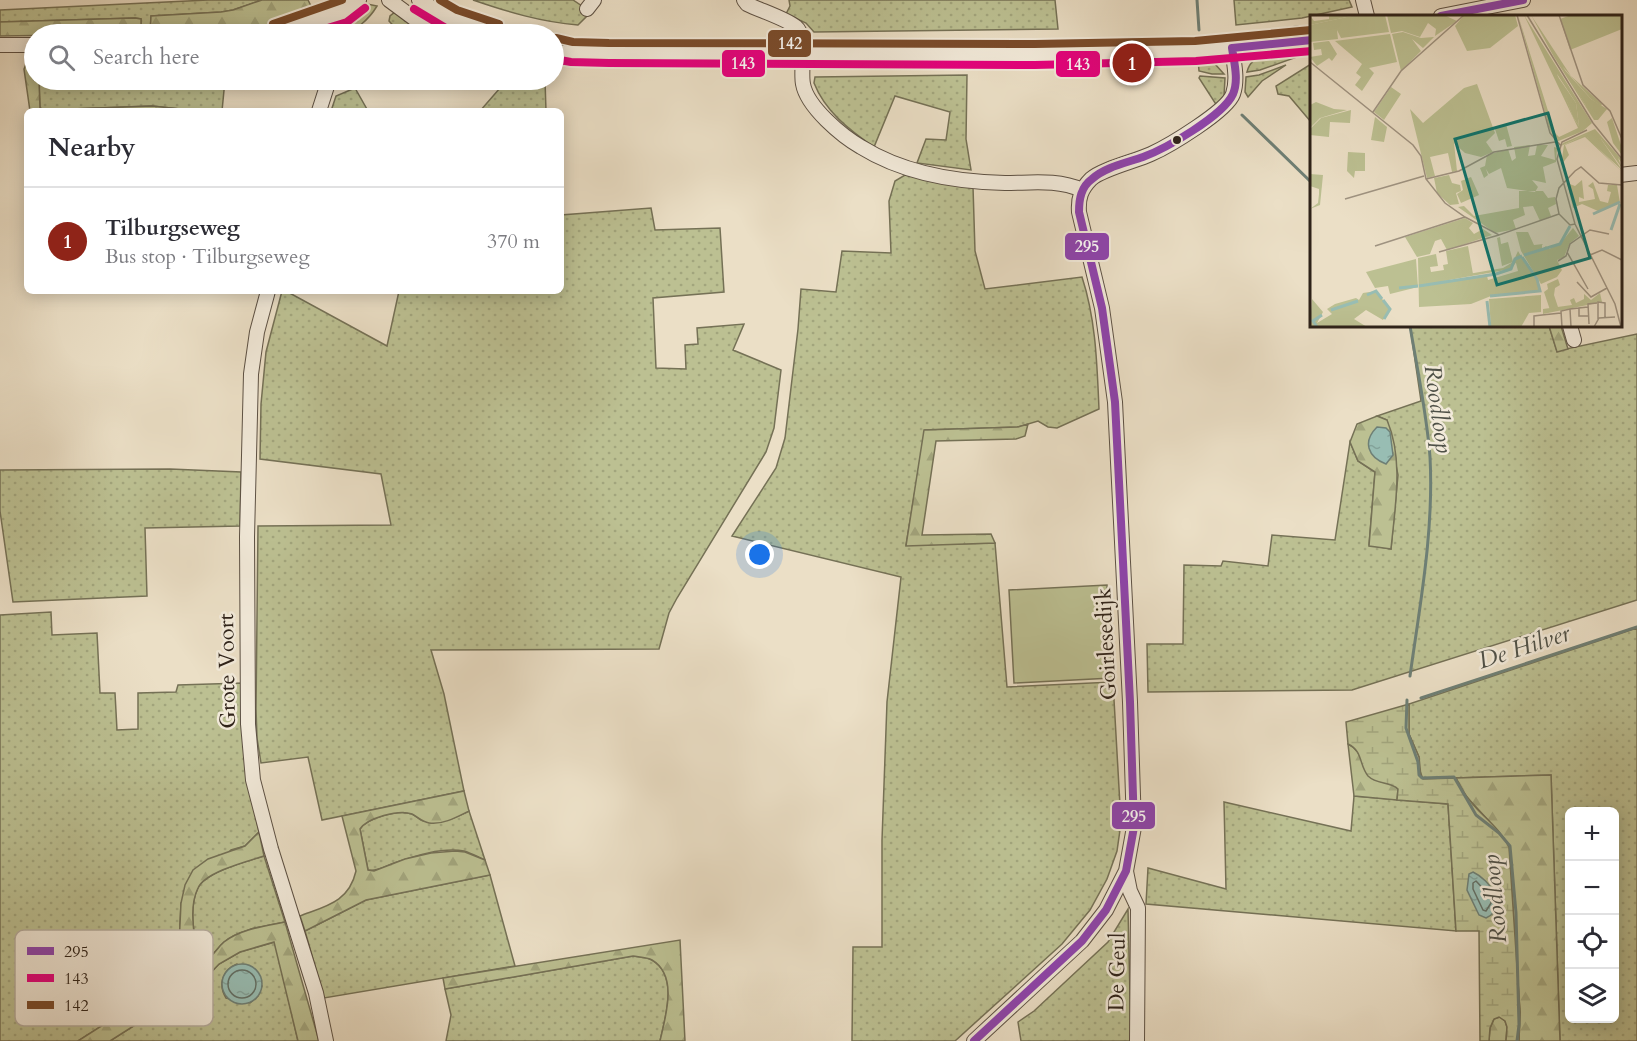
<!DOCTYPE html>
<meta charset="utf-8">
<style>
body{margin:0;font-family:Cardo,serif;background:#f2f2f3;color:#2b2b33}
.controls{position:absolute;right:18px;bottom:18px;display:grid;overflow:hidden;border-radius:9px;box-shadow:0 3px 15px #0003}
.controls button{width:54px;height:54px;display:grid;place-items:center;padding:0;border:0;border-bottom:2px solid #e1e1e2;background:#fff;color:#2b2b33;font:30px sans-serif}
.you{position:absolute;left:760px;top:555px;width:21px;height:21px;margin:-15px;border:4px solid #fff;border-radius:50%;background:#1a73e8;box-shadow:0 0 0 9px #1a73e833}
.badge{display:grid;place-items:center;width:39px;height:39px;border-radius:50%;background:#8f2418;color:#fff;font-size:20px;font-weight:700}
.pin{position:absolute;translate:-50% -50%;border:3px solid #fff;box-shadow:0 2px 6px #0006}
.list{margin:0;padding:0;list-style:none}
h2{display:flex;justify-content:space-between;align-items:center;height:78px;margin:0;padding:0 24px;font-size:26px}
h2 small{font-size:20px;font-weight:400;color:#7c7c81}
.list li{display:grid;grid-template-columns:39px 1fr auto;gap:18px;align-items:center;box-sizing:border-box;height:108px;padding:0 24px;border-top:2px solid #e1e1e2}
.list b{display:block;font-size:22px;white-space:nowrap}
.list p{margin:0;font-size:20px;white-space:nowrap;color:#7c7c81}
.list em{font-size:20px;font-style:normal;color:#7c7c81}
.icon{flex:none;width:33px;height:33px;fill:none;stroke:currentColor;stroke-width:2;stroke-linecap:round;stroke-linejoin:round}
.map{position:relative;flex:none;width:1637px;height:1041px;overflow:hidden}
.search{position:absolute;background:#fff;box-shadow:0 3px 15px #0003;left:24px;top:24px;width:540px;height:66px;display:flex;align-items:center;gap:15px;box-sizing:border-box;padding:0 21px;border-radius:33px;color:#7c7c81;font-size:22px}
.panel{position:absolute;background:#fff;box-shadow:0 3px 15px #0003;left:24px;top:108px;width:540px;height:186px;border-radius:9px}
.map>svg:first-child{display:block}
.grass{fill:url(#grass-dots);stroke:#757156;stroke-width:1.5;fill-rule:evenodd}
.forest{fill:url(#forest-firs);stroke:#757156;stroke-width:1.5}
.wetland{fill:url(#wetland-marsh);stroke:#757156;stroke-width:1.5}
.pitch{fill:#bcc092;stroke:#757156;stroke-width:1.5}
.water{fill:url(#water-ripples);stroke:#6e7f75;stroke-width:1.5}
.lines{fill:none;stroke-linecap:round;stroke-linejoin:round}
.shore{stroke:#637066;stroke-width:1.5}
.stream{stroke:#6e7f75;stroke-width:3}
.minor-casing{stroke:#5d5144;stroke-width:16}
.minor{stroke:#f2eada;stroke-width:14}
.bus-1-casing{stroke:#f2eada;stroke-width:12}
.bus-2-casing{stroke:#f2eada;stroke-width:12}
.bus-3-casing{stroke:#f2eada;stroke-width:12}
.bus-1{stroke:#8e44ad;stroke-width:8}
.bus-2{stroke:#e5007d;stroke-width:8}
.bus-3{stroke:#7a4b2a;stroke-width:8}
.bus-dot{fill:#2e2219;stroke:#f2eada;stroke-width:2}
.labels{text-anchor:middle;dominant-baseline:central;stroke-width:5;stroke-linejoin:round;paint-order:stroke}
.street-label{font-size:22px;fill:#2e2219;stroke:#f2eada}
.water-label{font-size:24px;font-style:italic;fill:#4e5047;stroke:#f2eada}
.inset-river{fill:none;stroke:#98bdb3;stroke-width:3}
.inset-road{fill:none;stroke:#9f9381;stroke-width:1.5}
.view{fill:#0f766e;fill-opacity:0.15;stroke:#0f766e;stroke-width:3}
.inset-edge{fill:none;stroke:#2e2219;stroke-width:3}
.key{fill:#f2eada;stroke:#b7aea0;stroke-width:1.5}
.key-label{font-size:16px;fill:#2e2219}
.line-badge{stroke:#f2eada;stroke-width:2}
.badge-label{font-size:16px;text-anchor:middle;font-weight:bold;fill:#fff}
</style>
<div class="map">
<svg width="1637" height="1041" viewBox="0 0 1637 1041">
<defs>
<pattern id="grass-dots" width="8" height="8" patternUnits="userSpaceOnUse" patternTransform="scale(1.5)"><rect width="8" height="8" fill="#bcc092"/><path d="M2 2h.1M6 6h.1" fill="none" stroke="#a2a57d" stroke-width="1.8" stroke-linecap="round"/></pattern>
<pattern id="forest-firs" width="22" height="20" patternUnits="userSpaceOnUse" patternTransform="scale(1.5)"><rect width="22" height="20" fill="#bcc092"/><path d="M5 1l3.5 6h-7zM16 11l3.5 6h-7z" fill="#a2a57d"/></pattern>
<pattern id="wetland-marsh" width="20" height="14" patternUnits="userSpaceOnUse" patternTransform="scale(1.5)"><rect width="20" height="14" fill="#bcc092"/><path d="M1 5h8M5 5V1M11 12h8M15 12V8" fill="none" stroke="#a2a57d"/></pattern>
<pattern id="water-ripples" width="26" height="14" patternUnits="userSpaceOnUse" patternTransform="scale(1.5)"><rect width="26" height="14" fill="#98bdb3"/><path d="M2 4q2-2 4 0t4 0M15 11q2-2 4 0t4 0" fill="none" stroke="#83a299"/></pattern>
</defs>
<rect width="100%" height="100%" fill="#ebdfc6"/>
<filter id="stains"><feTurbulence type="fractalNoise" baseFrequency=".00333" numOctaves="4"/><feColorMatrix values="0 0 0 0 .2 0 0 0 0 .09 0 0 0 0 .02 0 0 0 .5 -.17"/></filter>
<radialGradient id="worn" r=".72"><stop offset=".6" stop-color="#630" stop-opacity="0"/><stop offset="1" stop-color="#630" stop-opacity=".3"/></radialGradient>
<path class="grass" d="M208,0H262L233,10L221,12L151,16L150,34H141V19L135,18L0,22V10Z
M473,0H573L591,12L578,25C541,22 508,12 473,0Z
M789,0H1055L1058,29L814,32L806,23L786,14L790,6Z
M1234,0H1349L1352,7L1302,18L1236,25Z
M367,4L377,6C370,18 354,34 339,34C339,18 352,8 367,4Z
M395,12L434,34H401L389,21L390,16Z
M1298,26L1311,32L1239,39L1235,35Z
M1311,48V52L1260,70L1247,72C1252,48 1293,50 1311,48Z
M1198,59L1214,63L1224,74H1212L1199,71Z
M1311,64H1312L1311,122L1289,96L1278,94L1276,86Z
M1286,65L1262,81L1248,97L1245,92L1246,77L1259,75Z
M967,75L966,139L971,170L917,163L926,139L946,140L950,112L895,96L874,147C849,130 825,111 814,83L815,77Z
M1200,76L1225,78L1224,96L1217,106L1199,78Z
M39,80H225L222,111H199L152,106L44,110L40,108Z
M507,80H545L546,111H480Z
M355,88L368,111H331L336,96Z
M905,175L973,187L975,251L985,289L1082,277C1096,320 1097,364 1099,409L1057,428L1048,427L1038,421L1018,427L925,430L906,545L995,543L1007,687L1113,682L1121,823L1117,851L1107,879L1090,910L1062,944L955,1041H852L853,947H882V840L887,702L901,577L732,536L776,468L785,438L798,329L801,289L836,292L842,251L891,253L889,201L895,181Z
M651,208L655,230L720,228L724,292L653,298L656,368L686,369L685,345L698,344L697,328L744,324L733,350L781,370L774,428L766,452L677,598L669,613L659,649L431,650L444,694L464,791L322,820L308,757L261,763L257,738L256,709L258,526L391,525L381,474L260,459L261,404L266,352L282,291H286L387,346L399,291H561V215Z
M1410,326H1549L1557,351L1637,334V600L1352,690L1148,692L1147,644H1183L1184,565L1221,566L1223,561L1268,566L1272,535L1335,540L1350,442L1358,461L1375,472L1369,545L1391,549L1398,475L1387,420L1377,416L1421,401Z
M170,469L241,472L240,526L145,528L147,596L13,602L0,511V470Z
M51,612L52,635L97,633L100,693H115L117,730L138,729V693L176,692L178,685L243,683L251,795L259,832L245,846L231,850L181,903L178,967L172,981L78,1041H0V615Z
M1637,628V1041H1560L1551,775L1423,779L1418,766L1419,757L1409,734V704ZM1570,812H1614V1018H1570Z
M1354,796L1448,804L1456,931L1146,904L1148,868L1226,889L1224,802L1351,831Z
M469,811L485,860C478,857 471,853 464,851C442,847 414,856 394,863C386,866 377,872 368,870L360,829C367,818 399,809 412,814C417,816 419,821 424,821C441,824 455,818 469,811Z
M264,856L285,922C265,926 240,929 224,942C216,949 213,958 202,961L197,958C195,936 188,908 198,888C205,872 248,861 264,856Z
M490,875L515,966L324,998L305,931L366,900Z
M1128,909L1131,1041H1021L1018,1022L1034,1011L1108,942Z
M275,942L298,1041H110L201,983L219,964L240,952ZM237,964L262,986L258,996L250,1003L226,998C218,985 222,970 237,964Z
M633,956C638,957 647,957 652,960C679,975 665,1018 660,1041H446L451,1015L445,989Z"/>
<path class="forest" d="M262,0H308L313,10C262,39 207,35 150,34L151,16L221,12L233,10Z
M135,18L141,19V34L0,36V22Z
M26,64H34V80H39L40,108L44,110L152,106L199,111H30L24,69Z
M1549,326H1561L1568,349L1557,352Z
M1377,416L1387,420C1404,460 1395,506 1391,549L1369,546L1375,472L1358,461L1350,442L1357,424Z
M1028,424L1025,436L1016,439L936,441L922,535L991,534L995,543L906,546L924,430L1018,427Z
M1348,744C1370,754 1355,781 1393,784L1398,789L1397,800L1354,796Z
M1551,775L1560,1041H1519L1520,1012L1509,847L1489,821L1465,795L1456,778Z
M464,791L469,811C457,817 443,825 429,823C422,822 418,817 412,814C399,809 367,818 360,829L368,870L374,871L405,859L431,853L455,851L465,852L485,860L490,875L366,900L305,931L300,916C326,906 349,902 356,871L342,816Z
M259,832L264,856C248,861 205,872 198,888C188,908 195,936 197,958L202,961C213,958 216,949 224,942C240,929 265,926 285,922L319,1041H298L274,942L240,952L219,964L201,983L110,1041H78L172,981L178,967L181,903L185,885L193,870L208,859L245,846Z
M680,940L685,1041H660C665,1018 679,976 652,960C647,957 638,957 633,956L445,989L443,978Z
M1500,1017L1505,1021L1507,1027L1506,1041H1489L1490,1028L1494,1019Z"/>
<path class="wetland" d="M1409,704V734L1419,757L1421,777L1423,779L1456,778C1462,790 1469,801 1478,810C1490,822 1502,832 1509,847L1520,1012L1519,1041H1506L1507,1027L1505,1021L1499,1017L1494,1019L1490,1028L1489,1041H1480L1479,931H1456L1448,804L1397,800L1398,789C1390,781 1377,785 1368,776C1359,765 1363,751 1348,744L1346,722Z"/>
<path class="pitch" d="M1107,585L1112,678L1014,683L1009,590Z"/>
<path class="water" d="M1377,427L1386,428L1390,432L1393,455L1386,464C1368,457 1362,442 1377,427Z
M1473,872C1490,880 1510,907 1486,918L1479,915L1467,890L1469,874Z
M222 984a20 20 0 1 1 40 0a20 20 0 1 1-40 0Z"/>
<g class="lines">
<path class="shore" d="M1476,881L1491,897V903L1486,911L1483,910L1473,889V883Z
M228 984a14 14 0 1 1 28 0a14 14 0 1 1-28 0Z"/>
<path class="stream" d="M1197,0L1199,30
M1242,115L1312,183
M1410,326C1417,368 1427,415 1430,457C1434,531 1420,604 1410,676
M1421,698L1637,627
M1407,700L1406,728L1418,762L1419,775L1422,778L1454,777L1476,815L1499,833L1510,846L1516,913L1519,1025L1517,1041"/>
<g class="minor-casing">
<path id="minor" d="M389,0L416,20L444,34
M419,0L453,20L496,34
M744,0L747,4C759,10 787,19 796,27C808,37 800,70 803,84C807,107 842,136 861,147C903,173 956,182 1005,183C1032,183 1057,179 1082,190
M1363,0L1367,16
M587,9L594,0
M1441,16L1523,0
M323,19L335,0
M323,19L332,34
M276,34L343,12L359,0
M0,45H34
M554,53L1035,55L1196,51L1312,40
M319,111L329,80
M1620,175L1637,173
M268,291L257,332L251,374L247,537L248,724L253,780L271,849L316,993L326,1041
M1570,326L1574,340
M1126,871L1130,891L1138,908L1137,1041
M974,1041L1082,941L1106,910L1126,871L1134,827L1130,702L1115,402L1102,308L1079,212C1078,198 1081,189 1091,179C1102,169 1136,161 1151,154C1169,146 1227,111 1233,94C1238,80 1234,63 1232,48"/>
</g>
<use href="#minor" class="minor"/>
<g class="bus-1-casing">
<path id="bus-1" d="M1441,16L1523,0
M1232,48L1312,40
M974,1041L1082,941L1106,910L1126,871L1134,827L1130,702L1115,402L1102,308L1079,212C1079,199 1081,187 1092,179C1105,167 1126,163 1143,157C1165,149 1223,116 1233,94C1239,80 1234,62 1232,48"/>
</g>
<g class="bus-2-casing">
<path id="bus-2" d="M414,9L449,30L464,34
M308,34L347,22L365,8
M554,59L571,62L609,63L1035,65L1196,61L1312,51"/>
</g>
<g class="bus-3-casing">
<path id="bus-3" d="M440,0L457,10L499,24
M273,24L342,0
M556,38L573,42L609,43L1035,44L1195,41L1311,30"/>
</g>
<use href="#bus-1" class="bus-1"/>
<use href="#bus-2" class="bus-2"/>
<use href="#bus-3" class="bus-3"/>
</g>
<circle class="bus-dot" cx="1177" cy="140" r="5"/>
<g class="labels">
<g class="street-label">
<text transform="translate(1106 644) rotate(-93)">Goirlesedijk</text>
<text transform="translate(227 671) rotate(-91)">Grote Voort</text>
<text transform="translate(1117 972) rotate(-89)">De Geul</text>
</g>
<g class="water-label">
<text transform="translate(1438 409) rotate(82)">Roodloop</text>
<text transform="translate(1524 647) rotate(-18)">De Hilver</text>
<text transform="translate(1495 899) rotate(-95)">Roodloop</text>
</g>
</g>
<g transform="translate(1310 15)">
<rect width="312" height="312" fill="#ebdfc6"/>
<path d="M46,0H75L79,17L31,23L27,15L28,24L0,27V10ZM77,0H134L147,6L125,21L126,14L118,8L110,22L92,16L81,18ZM154,0H205L208,11L180,33L157,36L145,11ZM208,0L245,118L249,122L268,113L214,0L282,108L273,116L246,127L239,112ZM247,59L266,88L269,111L263,102ZM221,0L261,61L292,89L291,91L281,84L253,52L276,91L297,94L288,105H284L244,42ZM261,0H312V14L260,35L250,4ZM93,17L111,23L124,22L113,33L102,24L111,36L91,56L82,19ZM80,19L87,47L59,53L64,58L52,76L45,70L51,62L46,58L52,49L25,26ZM19,26L27,39L22,46L19,43L7,51L0,42L12,40L11,34L4,35L3,28ZM167,69L185,118L176,127L183,137L171,142L155,138L144,128L147,156L142,157L138,138L120,142L125,161L117,163L100,94L113,108L154,73ZM81,72L91,79L74,105L64,97ZM196,109L202,131L197,132L195,124L189,126L185,114ZM285,114L312,145V148L308,143L312,153L291,124L277,122L312,157L275,122L255,130L259,140L251,150L254,130L279,118L251,131L253,128ZM220,130L218,141L225,140L227,130H238L231,141L245,145L244,132L247,133L246,147L233,152L236,168L222,165L228,172L225,177L197,173L191,153L179,159L176,154L178,160L174,163L170,153L175,151L177,140L198,134L202,146L206,143L204,132ZM38,137L55,138V156H45L44,163L37,156ZM139,160L142,168L150,170L151,176L146,178L149,189L140,190L127,178L124,163ZM161,162L169,180L151,188L147,179L153,175L151,166ZM272,165L274,184L269,182V187L285,184L283,174L278,171L283,167L290,186L298,188L301,177L297,176L298,170H307L310,188L288,196L272,189L263,193L257,168L265,171ZM209,176H233L238,183L245,182L246,189L238,193L241,201L230,206L223,191L213,192L215,200L203,205L206,214L185,218L148,192L154,191L164,201L209,193ZM155,203L163,208L159,213L164,219L173,214L182,220L137,235L131,224L125,226L120,239L107,242L95,222ZM263,213L269,221L260,228L254,242L247,245L252,255L247,262L231,269L211,236L206,217H218L224,230L233,229L232,230V234L236,231L239,234L250,229ZM190,222L191,229L198,227L203,247L192,251L187,223ZM158,231L163,259L133,266L177,261L178,265L208,256L205,244L211,241L227,263L230,276L181,281L161,289L109,292L108,243L126,239L128,251L120,252L121,257L134,255L133,250L138,249L136,236ZM106,244L108,272L80,279L78,271L65,273L56,257ZM66,276L80,294L73,305L56,295L44,304L57,312H0L2,284L13,297L7,308L22,299L17,294L25,289L46,283L49,285L53,278ZM290,278L292,287L233,299V294L262,290L260,285L264,283L266,288L274,284V279L281,285Z" fill="#bcc092" fill-rule="evenodd"/>
<path d="M0,0L4,6L19,4V0H46L0,10ZM252,52L281,84L297,94L287,98L276,91ZM246,59L266,88L269,111L263,102ZM6,87L24,94L37,95L10,103L0,113V90ZM41,95L40,108L20,107L19,122L0,120V114L11,103ZM65,102L77,112L74,127L61,125ZM302,103L312,133V140L303,128L297,107ZM281,119L291,124L312,155L281,127L276,121Z" fill="#bcc092"/>
<path d="M0,159L13,160L10,190L0,194L8,188L9,179V174L0,171ZM208,236L211,241L201,254L133,266L135,263L193,253L203,247Z" fill="#bcc092"/>
<path d="M248,264L250,270L245,273L244,280L248,292L240,295L234,277L238,274L237,269ZM231,280V297L219,298L211,312H181L179,284Z" fill="#bcc092"/>
<path class="inset-river" d="M283,199L310,187M301,215L310,189M214,240L250,229L260,211M109,271L186,259L201,254L205,244L212,241M89,273L108,271M57,280L66,276L72,284M180,281L230,276L227,264L212,242M73,285L80,294L74,304M177,286L180,312M21,295L48,286M7,312L3,306L12,300"/>
<path class="inset-road" d="M207,0L240,118L251,131M217,0L283,108M249,0L273,70L300,96L312,124M0,47L103,130L111,141L116,164L135,188L155,202L189,220L249,199M63,97L91,56L154,0M283,108L312,144M277,115L252,127L247,144L265,209L305,289L311,312M116,164L149,156L184,137L245,127M35,184L114,161M265,209L260,210L249,199L246,184L249,173L265,156L271,152L289,168L312,170M65,231L155,202M129,237L189,220M257,237L278,274M280,240L292,235L312,245M248,246L256,241L260,229L280,215L299,219M267,267L281,282L297,273M278,292L269,293V301H278M232,300L251,298M288,304V287L295,288V303M279,309L278,289L287,288M224,312V301L232,300M252,312L251,296L260,294M261,312L260,294L269,293M284,312L289,303L305,302"/>
<path class="view" d="M238,98L280,243L187,270L145,124Z"/>
<rect width="312" height="312" class="inset-edge"/>
</g>
<rect x="15" y="930" width="198" height="96" rx="9" class="key"/>
<rect x="27" y="947" width="27" height="8" fill="#8e44ad"/>
<rect x="27" y="974" width="27" height="8" fill="#e5007d"/>
<rect x="27" y="1001" width="27" height="8" fill="#7a4b2a"/>
<g class="key-label">
<text x="64" y="957">295</text>
<text x="64" y="984">143</text>
<text x="64" y="1011">142</text>
</g>
<g class="line-badge">
<rect x="767" y="29" width="45" height="29" rx="6" fill="#7a4b2a"/>
<rect x="721" y="49" width="45" height="29" rx="6" fill="#e5007d"/>
<rect x="1055" y="50" width="46" height="28" rx="6" fill="#e5007d"/>
<rect x="1064" y="232" width="46" height="29" rx="6" fill="#8e44ad"/>
<rect x="1111" y="801" width="45" height="29" rx="6" fill="#8e44ad"/>
</g>
<g class="badge-label">
<text x="790" y="49">142</text>
<text x="743" y="69">143</text>
<text x="1078" y="70">143</text>
<text x="1087" y="252">295</text>
<text x="1134" y="822">295</text>
</g>
<rect width="100%" height="100%" filter="url(#stains)"/>
<rect width="100%" height="100%" fill="url(#worn)"/>
</svg>
<div class="controls">
<button>+</button>
<button>−</button>
<button><svg class="icon" aria-label="locate" viewBox="0 0 24 24"><circle cx="12" cy="12" r="6"/><path d="M12 2v4M12 18v4M2 12h4M18 12h4"/></svg></button>
<button><svg class="icon" aria-label="layers" viewBox="0 0 24 24"><path d="M12 4l9 5-9 5-9-5zM3 14l9 5 9-5"/></svg></button>
</div>
<div class="you"></div>
<div class="pin badge" style="left:1132px;top:63px">1</div>
<div class="search"><svg class="icon" aria-label="search" viewBox="0 0 24 24"><circle cx="10" cy="10" r="6"/><path d="M15 15l6 6"/></svg>Search here</div>
<section class="panel">
<h2>Nearby<small></small></h2>
<ul class="list">
<li><span class="badge">1</span><div><b>Tilburgseweg</b><p>Bus stop · Tilburgseweg</p></div><em>370 m</em></li>
</ul>
</section>
</div>
